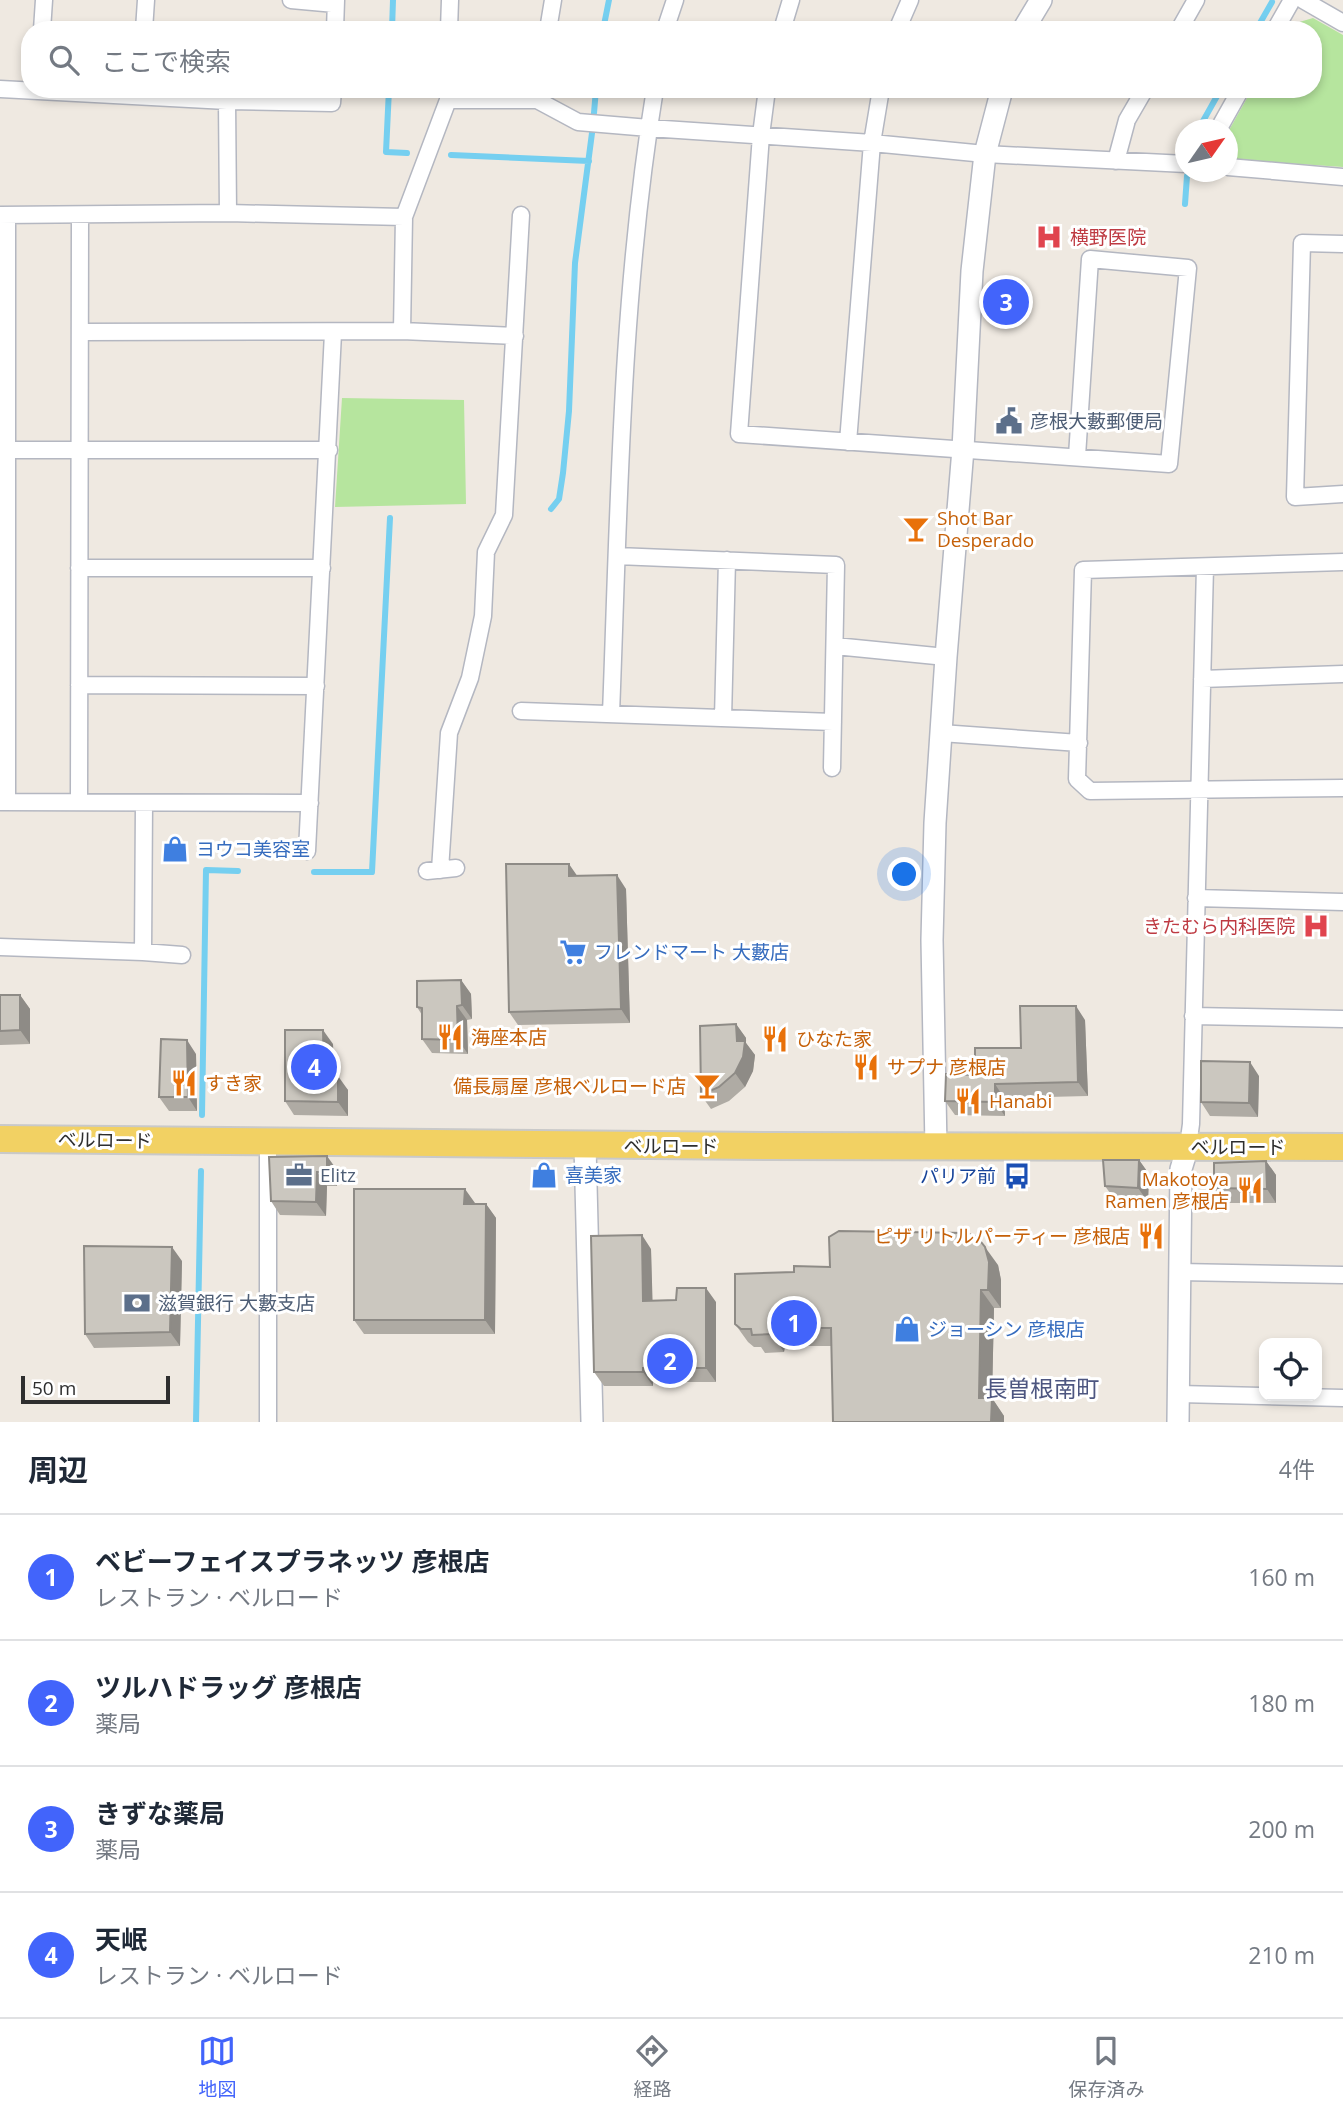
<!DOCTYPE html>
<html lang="ja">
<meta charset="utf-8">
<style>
body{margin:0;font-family:"Open Sans","Noto Sans JP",sans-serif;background:#f6f6f7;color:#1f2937}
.controls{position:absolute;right:21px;bottom:21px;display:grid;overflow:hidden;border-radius:14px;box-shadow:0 4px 10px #0003}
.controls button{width:63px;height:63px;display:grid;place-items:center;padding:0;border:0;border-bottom:2px solid #e0e1e3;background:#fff;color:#1f2937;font:35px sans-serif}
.compass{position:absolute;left:1175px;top:119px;width:63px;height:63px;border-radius:50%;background:#fff;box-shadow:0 4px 10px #0003;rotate:56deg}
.scale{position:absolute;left:21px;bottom:18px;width:149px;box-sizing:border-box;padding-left:7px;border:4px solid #2e2e2e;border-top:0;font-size:19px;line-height:24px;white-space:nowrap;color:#2e2e2e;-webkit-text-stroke:5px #fff;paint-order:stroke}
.you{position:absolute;left:905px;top:875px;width:24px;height:24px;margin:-18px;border:5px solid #fff;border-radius:50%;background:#1a73e8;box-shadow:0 0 0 10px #1a73e833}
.badge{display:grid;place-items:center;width:46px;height:46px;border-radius:50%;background:#4264fb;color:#fff;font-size:23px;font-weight:700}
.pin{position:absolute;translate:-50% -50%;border:4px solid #fff;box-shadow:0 2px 7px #0006}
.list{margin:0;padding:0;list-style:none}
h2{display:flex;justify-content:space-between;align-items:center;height:91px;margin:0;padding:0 28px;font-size:30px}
h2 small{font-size:23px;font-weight:400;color:#747a83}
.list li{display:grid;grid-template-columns:46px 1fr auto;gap:21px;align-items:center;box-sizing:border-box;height:126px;padding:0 28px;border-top:2px solid #e0e1e3}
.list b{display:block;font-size:26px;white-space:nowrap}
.list p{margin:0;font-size:23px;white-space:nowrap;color:#747a83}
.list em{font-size:23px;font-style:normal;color:#747a83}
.icon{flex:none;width:38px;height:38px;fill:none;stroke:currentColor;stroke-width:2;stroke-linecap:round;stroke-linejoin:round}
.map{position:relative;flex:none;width:1343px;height:1422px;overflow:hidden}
.search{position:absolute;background:#fff;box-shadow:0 4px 10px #0003;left:21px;right:21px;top:21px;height:77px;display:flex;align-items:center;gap:18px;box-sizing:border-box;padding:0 24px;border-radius:28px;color:#747a83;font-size:26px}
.sheet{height:595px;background:#fff}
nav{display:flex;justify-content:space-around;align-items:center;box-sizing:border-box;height:98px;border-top:2px solid #e0e1e3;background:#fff;font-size:19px;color:#747a83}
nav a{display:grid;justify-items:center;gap:4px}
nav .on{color:#4264fb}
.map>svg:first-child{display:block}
.green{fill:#b6e59e}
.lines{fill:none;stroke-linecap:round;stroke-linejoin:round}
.stream{stroke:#75cff0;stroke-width:6}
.minor-casing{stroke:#b4b7c1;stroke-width:19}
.tertiary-casing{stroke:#b4b7c1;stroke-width:24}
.primary-casing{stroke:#c9c9c9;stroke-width:30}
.minor{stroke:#fff;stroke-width:16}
.tertiary{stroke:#fff;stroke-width:21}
.primary{stroke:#f2d163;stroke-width:26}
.wall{fill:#afaba4}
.shaded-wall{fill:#8e8b86}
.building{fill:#cbc7bf;stroke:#8e8b86;stroke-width:2}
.labels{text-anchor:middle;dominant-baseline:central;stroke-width:6;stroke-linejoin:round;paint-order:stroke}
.health-label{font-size:19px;fill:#be3a42;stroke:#fff;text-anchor:start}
.service-label{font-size:19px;fill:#4e5e75;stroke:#fff;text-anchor:start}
.food-label{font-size:19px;fill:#c56008;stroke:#fff;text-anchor:start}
.shop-label{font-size:19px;fill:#366cbe;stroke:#fff;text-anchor:start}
.street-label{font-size:19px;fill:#2e2e2e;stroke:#fff}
.transit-label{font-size:19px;fill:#164399;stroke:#fff;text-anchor:end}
.quarter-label{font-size:23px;fill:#4d5680;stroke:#fff}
</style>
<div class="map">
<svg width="1343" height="1422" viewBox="0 0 1343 1422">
<rect width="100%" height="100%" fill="#efe9e1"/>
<path class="green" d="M1313,18L1343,35V167L1228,159V132L1252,89H1313V30H1286L1289,25Z
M342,398L464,400L466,504L335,507Z"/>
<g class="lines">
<path class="stream" d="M392,30L393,0
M603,30L609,0
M1256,30L1272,2
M389,89L386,152L407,153
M594,113L596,89
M1198,130L1221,89
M451,155L589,161
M1185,204L1187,176
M551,509L559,499L563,473L569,411L575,263L592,133
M314,872H372L390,518
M202,1115L206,870L238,871
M196,1422L201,1171"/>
<g class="minor-casing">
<path id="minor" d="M291,0L335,4
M1303,0L1343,23
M42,30L44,0
M144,30L146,0
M335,30L336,0
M449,30L450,0
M548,30L553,0
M665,30L675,0
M782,30L791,0
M897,30L910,0
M1179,30L1196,0
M1275,30L1292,0
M0,89L227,101L332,103L333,89
M767,89L761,135L739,434L1169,464L1188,268L1090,259L1077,456
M448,100H537L578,122L649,128L872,143L985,154L1186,164
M227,101L228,213
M1218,130L1241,89
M1116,161L1127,120L1145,89
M1228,167L1343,177
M0,215L228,213L404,217
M7,215V802
M1343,244L1302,243L1295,497L1343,494
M402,331L404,217L448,100V92
M80,332L402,331L515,336
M848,442L872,143L881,89
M0,450H329
M617,556L836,565L832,768
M1343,562L1083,570L1077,779L1090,791L1343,788
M79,568H322
M835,646L946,657
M1202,679L1343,674
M79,685L316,686
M521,711L833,722
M611,714C619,506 621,296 655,89
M723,718L727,560
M941,733L1079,743
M0,802L310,803
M79,802L80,215
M307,851L333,333
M440,870L449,733L470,678L483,616L486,552L504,515L521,215
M427,871L456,868
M1196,898L1343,902
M0,947L143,952L144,803
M143,952L182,955
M1193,1016L1343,1019
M1188,1146L1191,1124L1205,567
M1179,1272L1343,1275
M1179,1394L1343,1398
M268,1422V1142"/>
</g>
<g class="tertiary-casing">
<path id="tertiary" d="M1023,30L1041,0
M585,1145L592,1422
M936,1147L932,940L935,823L946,657L963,449L972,271L985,154L1002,89
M1178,1422L1181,1169L1188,1146"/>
</g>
<g class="primary-casing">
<path id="primary" d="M0,1139L765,1146L1343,1147"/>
</g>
<use href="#minor" class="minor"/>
<use href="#tertiary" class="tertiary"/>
<use href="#primary" class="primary"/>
</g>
<path class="wall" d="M577,875L626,889L630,1023L518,1025L509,1012Z
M461,980L471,994L472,1019L467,1020L468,1054L432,1053L422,1039V1015L417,1007Z
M0,995H20L30,1009V1044L0,1045Z
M1085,1020L1088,1096L1004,1098L1005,1116L955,1115L945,1101L975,1075L1021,1048Z
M736,1024L746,1038V1043L755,1055L753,1071L745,1087L729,1101L711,1109L701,1095Z
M333,1044L334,1076L348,1090V1116L294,1115L285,1101Z
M196,1054L197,1111H169L159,1097Z
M1259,1076L1258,1117L1210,1116L1201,1102Z
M269,1157L337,1170V1186H327L326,1216L280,1215L271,1201Z
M1139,1160L1149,1174L1148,1202L1115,1200L1105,1186Z
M1266,1161L1276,1175V1203H1224L1214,1188Z
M475,1203V1204H486L496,1218L495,1334H364L354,1320Z
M651,1249L652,1301L716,1302V1382H653V1386H604L594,1372Z
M182,1261L180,1346L94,1348L85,1334Z
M998,1265L1001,1280V1308H994L992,1398L1004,1416V1422H833L832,1346H785L784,1352L765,1353L761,1347H754L748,1342L735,1324L794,1272L830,1267Z"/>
<path class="shaded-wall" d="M569,864L578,877L569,876Z
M617,875L626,889L630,1023L621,1009Z
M461,980L471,994L472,1019L462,1005Z
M20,995L30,1009V1044L20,1030Z
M457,1006L467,1020L468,1054L458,1040Z
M1076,1006L1085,1020L1088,1096L1078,1082Z
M736,1024L746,1038V1043L755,1055L753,1071L745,1087L735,1073Z
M323,1030L333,1044L334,1089L324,1075Z
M187,1040L196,1054L197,1111L188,1097Z
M1250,1062L1259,1076L1258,1117L1249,1103Z
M338,1076L348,1090V1116L338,1102Z
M995,1084L1004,1098L1005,1116L995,1102Z
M327,1156L337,1170V1186L327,1172Z
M1139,1160L1149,1174L1148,1202L1138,1188Z
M1266,1161L1276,1175V1203L1267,1189Z
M317,1172L327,1186L326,1216L316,1202Z
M465,1189L475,1203L474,1218L464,1204Z
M486,1204L496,1218L495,1334L485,1320Z
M642,1235L651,1249L653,1315L643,1301Z
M172,1247L182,1261L180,1346L170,1332Z
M985,1247L998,1265L1001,1280V1308L988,1290Z
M706,1288L716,1302V1382L706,1368Z
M981,1290L994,1308L992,1398L1004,1416V1422H991L979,1398Z
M772,1328L785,1346L784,1352L772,1334Z
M643,1368L653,1382V1386L643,1372Z"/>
<path class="building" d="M506,864H569V876L617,875L621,1009L509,1012Z
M461,980L462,1005L457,1006L458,1040L422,1039V1008L417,1007V981Z
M0,995H20V1030L0,1031Z
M1020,1006H1076L1078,1082L995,1084V1102L945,1101L946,1074L975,1075V1048H1021Z
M736,1024L737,1041H745L743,1057L735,1073L719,1087L701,1095L700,1026Z
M285,1030H323L324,1075L338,1076V1102L285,1101Z
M161,1039L187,1040L188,1097H159Z
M1201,1061L1250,1062L1249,1103L1201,1102Z
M327,1156V1172H317L316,1202L271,1201L269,1157Z
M1103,1160H1139L1138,1188L1105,1186Z
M1266,1161L1267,1189L1214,1188V1163Z
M354,1189H465L464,1204H486L485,1320H354Z
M839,1231L967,1233L977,1237L985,1247L989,1262L988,1290H981L979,1398H992L991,1422H833L831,1328H772V1334L752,1335L751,1329H741L735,1324V1274L794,1272V1266L830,1267L829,1237Z
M642,1235L643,1301L676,1300L677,1288H706V1368H643V1372H594L591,1236Z
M84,1246L172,1247L170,1332L85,1334Z"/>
<defs>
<g id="hospital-bare" transform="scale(2.1)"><path d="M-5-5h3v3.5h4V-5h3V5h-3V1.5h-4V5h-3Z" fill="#e0444e" stroke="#fff" stroke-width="2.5" paint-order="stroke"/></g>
<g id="civic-bare" transform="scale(2.1)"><path d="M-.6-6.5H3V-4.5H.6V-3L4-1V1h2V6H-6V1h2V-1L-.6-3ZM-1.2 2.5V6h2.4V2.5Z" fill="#5c6f8a" stroke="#fff" stroke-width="2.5" paint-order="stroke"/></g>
<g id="bar-bare" transform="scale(2.1)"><path d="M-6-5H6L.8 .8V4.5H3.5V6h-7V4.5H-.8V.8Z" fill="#e8710a" stroke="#fff" stroke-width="2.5" paint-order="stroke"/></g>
<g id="shop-bare" transform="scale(2.1)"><path d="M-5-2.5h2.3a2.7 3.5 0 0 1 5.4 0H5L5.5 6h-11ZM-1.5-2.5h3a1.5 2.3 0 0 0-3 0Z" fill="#3f7fe0" stroke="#fff" stroke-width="2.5" paint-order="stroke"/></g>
<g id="supermarket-bare" transform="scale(2.1)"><path d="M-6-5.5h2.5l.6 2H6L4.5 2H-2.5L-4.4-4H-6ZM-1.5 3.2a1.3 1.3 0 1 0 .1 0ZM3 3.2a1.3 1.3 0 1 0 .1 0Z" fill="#3f7fe0" stroke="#fff" stroke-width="2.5" paint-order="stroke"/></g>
<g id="restaurant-bare" transform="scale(2.1)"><path d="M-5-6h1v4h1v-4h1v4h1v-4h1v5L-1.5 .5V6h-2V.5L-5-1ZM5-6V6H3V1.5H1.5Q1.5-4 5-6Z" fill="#e8710a" stroke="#fff" stroke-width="2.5" paint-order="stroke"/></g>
<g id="office-bare" transform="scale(2.1)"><path d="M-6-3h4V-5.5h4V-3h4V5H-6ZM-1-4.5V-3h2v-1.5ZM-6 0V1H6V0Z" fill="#5c6f8a" stroke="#fff" stroke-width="2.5" paint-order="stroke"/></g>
<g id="bus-bare" transform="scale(2.1)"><path d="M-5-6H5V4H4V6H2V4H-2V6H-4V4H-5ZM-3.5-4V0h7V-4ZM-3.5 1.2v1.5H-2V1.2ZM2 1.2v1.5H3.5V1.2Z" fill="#1a4fb4" stroke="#fff" stroke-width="2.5" paint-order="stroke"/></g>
<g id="bank-bare" transform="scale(2.1)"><path d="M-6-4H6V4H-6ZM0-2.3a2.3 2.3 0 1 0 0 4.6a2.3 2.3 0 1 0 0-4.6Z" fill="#5c6f8a" stroke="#fff" stroke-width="2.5" paint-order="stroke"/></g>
</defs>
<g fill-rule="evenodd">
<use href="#hospital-bare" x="1049" y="237"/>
<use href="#civic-bare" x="1009" y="421"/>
<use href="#bar-bare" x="916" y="529"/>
<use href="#shop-bare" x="175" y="849"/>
<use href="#hospital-bare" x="1316" y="926"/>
<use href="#supermarket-bare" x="573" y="952"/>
<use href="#restaurant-bare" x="450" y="1037"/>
<use href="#restaurant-bare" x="775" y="1039"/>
<use href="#restaurant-bare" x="866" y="1067"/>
<use href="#restaurant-bare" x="184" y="1083"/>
<use href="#bar-bare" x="707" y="1086"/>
<use href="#restaurant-bare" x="968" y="1101"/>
<use href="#office-bare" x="299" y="1175"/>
<use href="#shop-bare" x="544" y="1175"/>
<use href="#bus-bare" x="1017" y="1176"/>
<use href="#restaurant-bare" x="1250" y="1190"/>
<use href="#restaurant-bare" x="1151" y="1236"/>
<use href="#bank-bare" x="137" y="1303"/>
<use href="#shop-bare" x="907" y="1329"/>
</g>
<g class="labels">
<g class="health-label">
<text x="1070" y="237">横野医院</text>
<text x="1295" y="926" text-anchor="end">きたむら内科医院</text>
</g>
<g class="service-label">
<text x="1030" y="421">彦根大藪郵便局</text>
<text x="320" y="1175">Elitz</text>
<text x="158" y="1303">滋賀銀行 大藪支店</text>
</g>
<g class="food-label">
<text x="937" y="518">Shot Bar<tspan x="937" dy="22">Desperado</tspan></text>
<text x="471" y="1037">海座本店</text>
<text x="796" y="1039">ひなた家</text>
<text x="887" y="1067">サプナ 彦根店</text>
<text x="205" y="1083">すき家</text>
<text x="686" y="1086" text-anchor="end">備長扇屋 彦根ベルロード店</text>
<text x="989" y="1101">Hanabi</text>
<text x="1229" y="1179" text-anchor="end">Makotoya<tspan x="1229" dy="22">Ramen 彦根店</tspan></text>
<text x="1130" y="1236" text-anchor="end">ピザ リトルパーティー 彦根店</text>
</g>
<g class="shop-label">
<text x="196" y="849">ヨウコ美容室</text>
<text x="594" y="952">フレンドマート 大藪店</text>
<text x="565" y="1175">喜美家</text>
<text x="928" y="1329">ジョーシン 彦根店</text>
</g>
<g class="street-label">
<text transform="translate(105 1140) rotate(1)">ベルロード</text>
<text x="671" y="1146">ベルロード</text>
<text x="1238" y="1147">ベルロード</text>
</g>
<g class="transit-label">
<text x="996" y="1176">パリア前</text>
</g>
<g class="quarter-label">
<text x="1042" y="1388">長曽根南町</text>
</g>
</g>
</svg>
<div class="controls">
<button><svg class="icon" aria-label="locate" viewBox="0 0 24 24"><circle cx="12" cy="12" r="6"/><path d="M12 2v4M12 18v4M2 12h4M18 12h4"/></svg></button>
</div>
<svg class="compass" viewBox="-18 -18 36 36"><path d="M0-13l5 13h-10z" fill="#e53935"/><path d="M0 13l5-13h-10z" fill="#747a83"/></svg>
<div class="scale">50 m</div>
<div class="you"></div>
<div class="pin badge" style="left:794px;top:1323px">1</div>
<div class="pin badge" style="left:670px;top:1361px">2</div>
<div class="pin badge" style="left:1006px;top:302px">3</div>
<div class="pin badge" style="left:314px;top:1067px">4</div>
<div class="search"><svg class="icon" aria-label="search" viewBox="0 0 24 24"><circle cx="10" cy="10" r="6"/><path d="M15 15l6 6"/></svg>ここで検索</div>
</div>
<section class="sheet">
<h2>周辺<small>4件</small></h2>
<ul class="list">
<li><span class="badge">1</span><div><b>ベビーフェイスプラネッツ 彦根店</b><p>レストラン · ベルロード</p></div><em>160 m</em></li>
<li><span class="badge">2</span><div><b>ツルハドラッグ 彦根店</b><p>薬局</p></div><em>180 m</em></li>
<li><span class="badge">3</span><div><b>きずな薬局</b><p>薬局</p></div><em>200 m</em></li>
<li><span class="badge">4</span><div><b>天岷</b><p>レストラン · ベルロード</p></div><em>210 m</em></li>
</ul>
</section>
<nav>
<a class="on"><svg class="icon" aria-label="map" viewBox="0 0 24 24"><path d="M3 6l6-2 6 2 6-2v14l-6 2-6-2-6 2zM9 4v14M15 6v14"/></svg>地図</a>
<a><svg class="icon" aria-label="directions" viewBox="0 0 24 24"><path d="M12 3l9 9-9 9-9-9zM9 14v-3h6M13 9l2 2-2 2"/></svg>経路</a>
<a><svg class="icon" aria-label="saved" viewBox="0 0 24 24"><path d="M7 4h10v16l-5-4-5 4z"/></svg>保存済み</a>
</nav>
